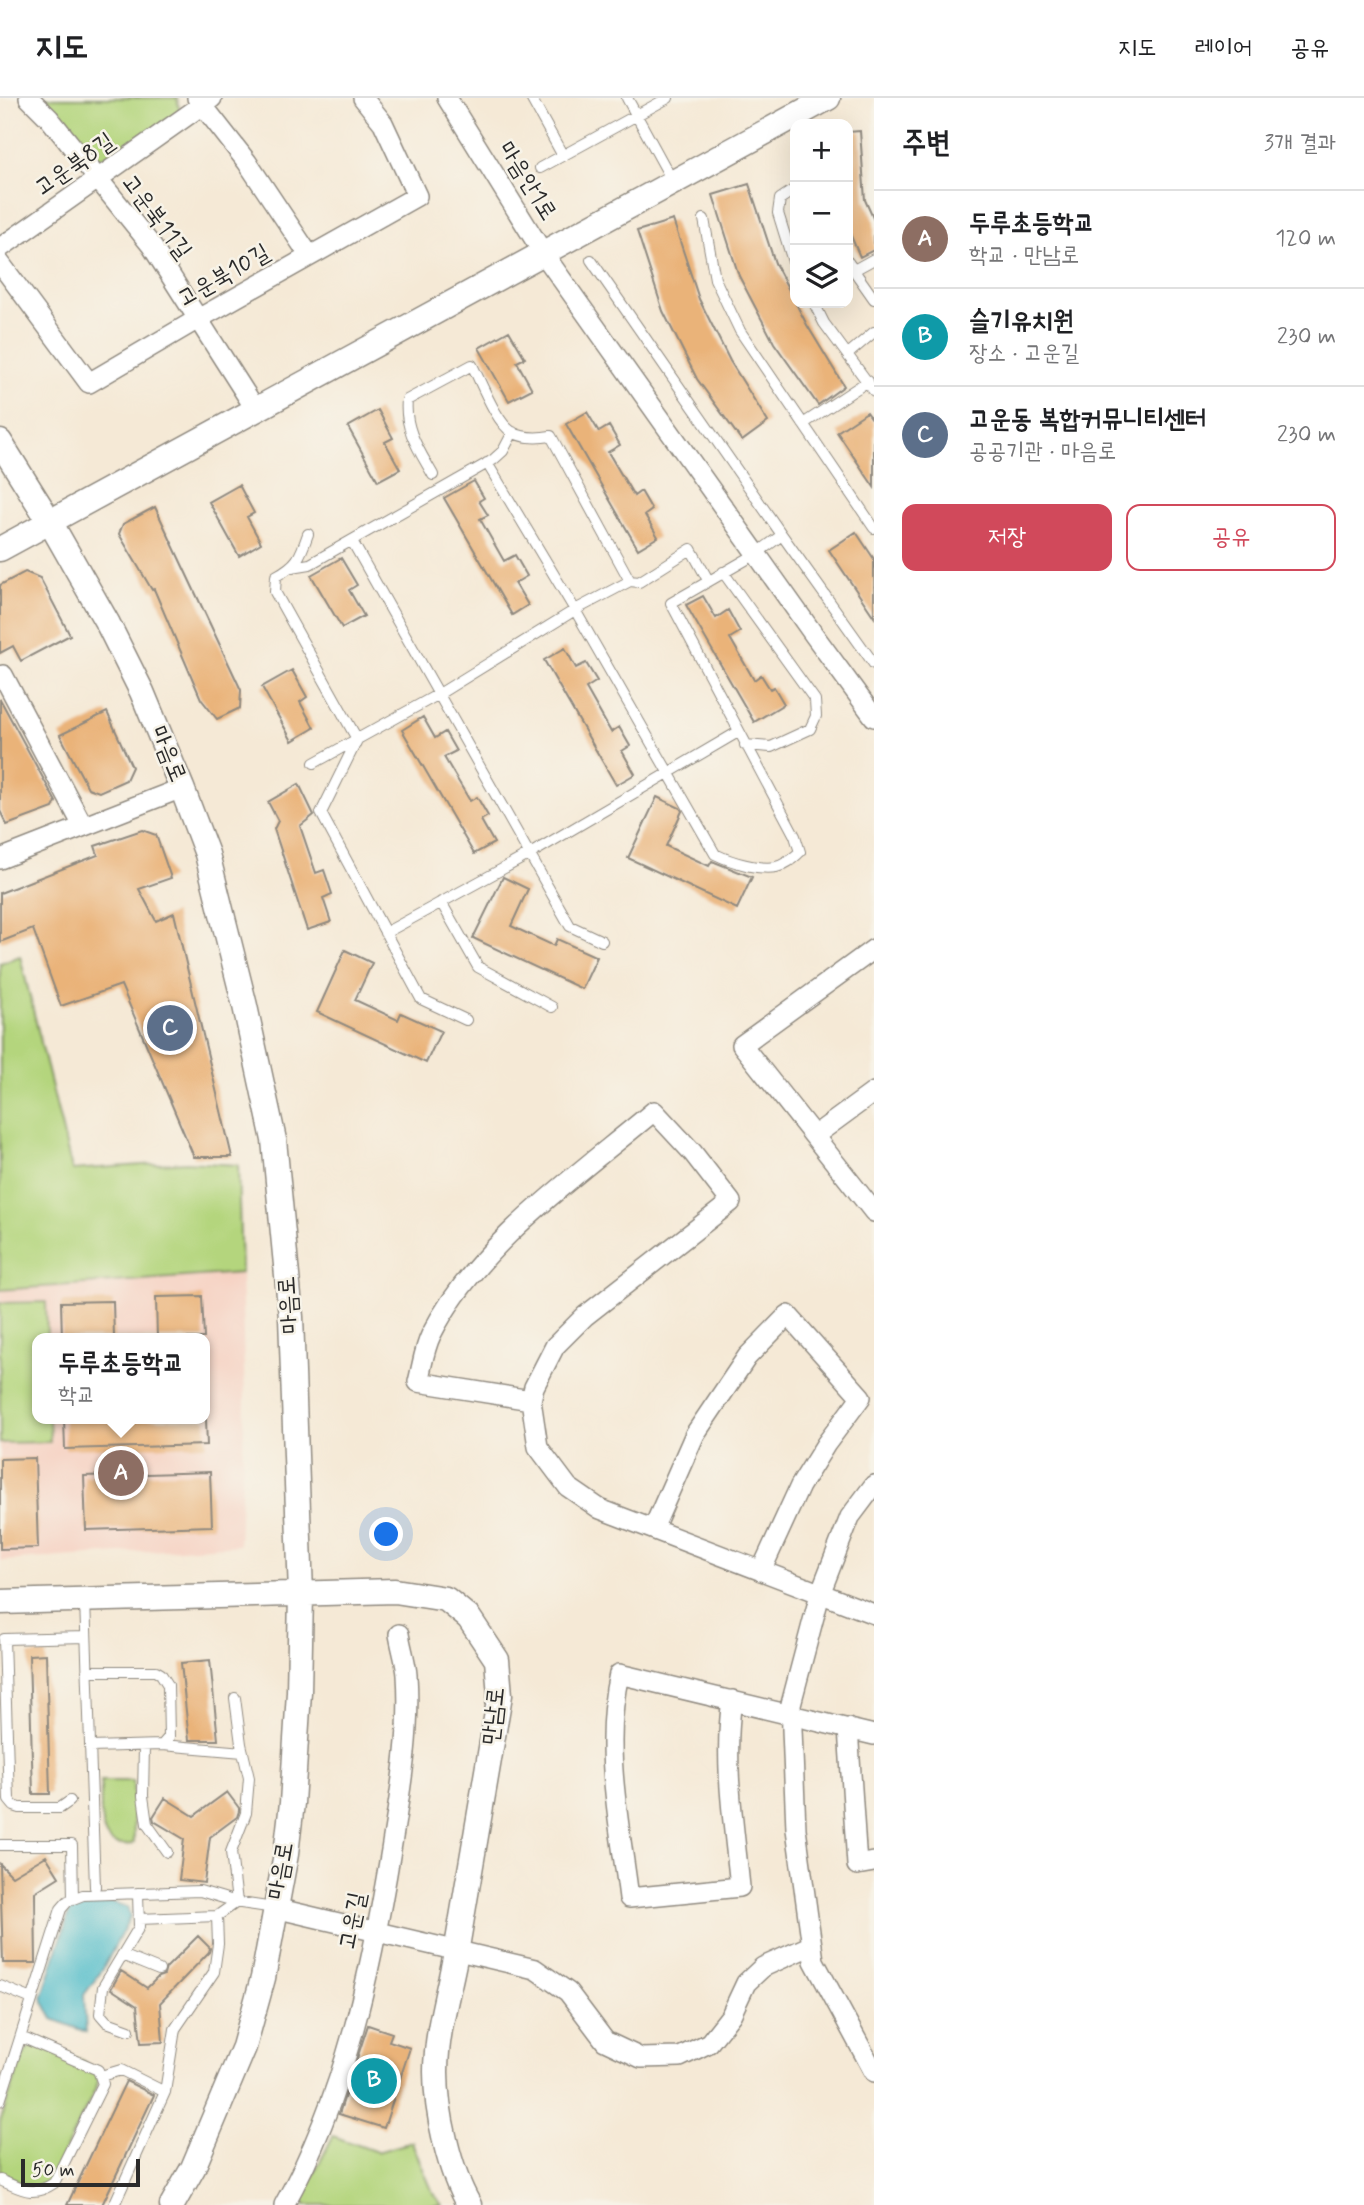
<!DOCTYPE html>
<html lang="ko">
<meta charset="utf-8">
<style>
body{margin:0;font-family:Mynerve,"Poor Story",sans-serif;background:#f2f2f2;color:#202124}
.controls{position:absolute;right:21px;top:21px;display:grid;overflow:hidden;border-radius:14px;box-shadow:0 7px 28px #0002}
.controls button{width:63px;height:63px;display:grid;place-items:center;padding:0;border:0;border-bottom:2px solid #e0e0e0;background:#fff;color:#202124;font:35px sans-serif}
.scale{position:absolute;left:21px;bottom:18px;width:119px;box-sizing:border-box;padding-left:7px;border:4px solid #2b2b2b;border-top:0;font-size:19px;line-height:24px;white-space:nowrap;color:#2b2b2b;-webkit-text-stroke:5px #f7f3e8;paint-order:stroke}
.you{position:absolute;left:387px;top:1437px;width:24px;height:24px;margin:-18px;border:5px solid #fff;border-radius:50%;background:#1a73e8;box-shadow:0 0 0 10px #1a73e833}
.badge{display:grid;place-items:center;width:46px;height:46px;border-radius:50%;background:#d1495b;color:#fff;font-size:23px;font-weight:700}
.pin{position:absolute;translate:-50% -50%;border:4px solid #fff;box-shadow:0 2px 7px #0006}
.popup{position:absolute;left:32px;top:1235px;width:178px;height:91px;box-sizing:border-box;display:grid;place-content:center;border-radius:14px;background:#fff;filter:drop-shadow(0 2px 5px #0005);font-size:23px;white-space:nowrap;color:#757577}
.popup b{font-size:26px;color:#202124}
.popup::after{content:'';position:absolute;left:50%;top:100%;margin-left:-14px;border:14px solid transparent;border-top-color:#fff}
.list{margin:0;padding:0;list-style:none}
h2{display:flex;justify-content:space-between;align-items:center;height:91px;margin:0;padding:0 28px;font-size:30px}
h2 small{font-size:23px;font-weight:400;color:#757577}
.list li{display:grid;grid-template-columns:46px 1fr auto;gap:21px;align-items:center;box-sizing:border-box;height:98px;padding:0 28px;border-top:2px solid #e0e0e0}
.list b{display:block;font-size:26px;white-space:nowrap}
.list p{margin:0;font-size:23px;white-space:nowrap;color:#757577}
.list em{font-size:23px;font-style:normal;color:#757577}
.actions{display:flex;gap:14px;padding:21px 28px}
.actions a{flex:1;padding:16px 0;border:2px solid #d1495b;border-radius:14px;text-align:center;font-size:24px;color:#d1495b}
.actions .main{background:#d1495b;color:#fff}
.icon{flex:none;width:38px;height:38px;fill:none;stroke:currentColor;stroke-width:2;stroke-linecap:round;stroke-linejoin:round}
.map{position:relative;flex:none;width:874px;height:2107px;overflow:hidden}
header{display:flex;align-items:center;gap:42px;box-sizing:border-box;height:98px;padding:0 35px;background:#fff;border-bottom:2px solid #e0e0e0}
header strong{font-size:33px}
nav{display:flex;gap:38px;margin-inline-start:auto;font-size:24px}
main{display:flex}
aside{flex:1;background:#fff}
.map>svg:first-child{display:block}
.built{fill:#f6d2c3;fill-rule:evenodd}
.green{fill:#b4d57d;stroke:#708054;stroke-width:2}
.water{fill:#4ebbc9;stroke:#3c737a;stroke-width:2}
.building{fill:#eab379}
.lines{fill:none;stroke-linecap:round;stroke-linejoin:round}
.service-casing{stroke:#908a80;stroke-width:12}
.minor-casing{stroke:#908a80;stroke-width:22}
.tertiary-casing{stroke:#908a80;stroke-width:27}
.service{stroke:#fff;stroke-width:10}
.minor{stroke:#fff;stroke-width:19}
.tertiary{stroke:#fff;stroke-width:24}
.labels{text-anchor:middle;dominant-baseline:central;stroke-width:5;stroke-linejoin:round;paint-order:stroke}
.street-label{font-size:24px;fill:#2b2b2b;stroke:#f7f3e8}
</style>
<header>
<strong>지도</strong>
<nav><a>지도</a><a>레이어</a><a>공유</a></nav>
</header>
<main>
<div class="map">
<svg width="874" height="2107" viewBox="0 0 874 2107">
<rect width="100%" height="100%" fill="#f7f3e8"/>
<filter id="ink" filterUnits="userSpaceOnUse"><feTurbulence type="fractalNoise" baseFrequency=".0143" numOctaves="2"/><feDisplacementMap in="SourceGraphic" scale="14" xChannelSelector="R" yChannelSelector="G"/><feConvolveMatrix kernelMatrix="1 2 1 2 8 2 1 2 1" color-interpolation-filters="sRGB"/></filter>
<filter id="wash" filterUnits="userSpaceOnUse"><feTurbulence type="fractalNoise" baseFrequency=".00686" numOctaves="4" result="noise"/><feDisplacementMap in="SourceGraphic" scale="28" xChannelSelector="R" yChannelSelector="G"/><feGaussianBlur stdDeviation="1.57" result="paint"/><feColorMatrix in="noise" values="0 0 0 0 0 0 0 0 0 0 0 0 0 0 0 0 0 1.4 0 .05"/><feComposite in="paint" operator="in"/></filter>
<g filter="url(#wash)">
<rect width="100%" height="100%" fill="#f5e9d6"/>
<path class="built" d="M241,1175L245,1302L239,1447L0,1463V1192ZM37,1240H205V1321H37Z"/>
<path class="green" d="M46,0H177L180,14L114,57L93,62Z
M20,858L72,1072L186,1064L238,1067L241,1175L0,1192V865Z
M46,1204L47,1240H37V1321H49L50,1344L0,1345V1205Z
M101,1683H133L134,1744L132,1746C93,1755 102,1707 101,1683Z
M33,1945L84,1963L98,1979L95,1992L49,2085L31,2089L3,2076L0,2073V2024L24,1956Z
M333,2038L377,2054L412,2044L433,2095L442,2107H304L302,2100Z"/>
<path class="water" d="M86,1804H112L127,1809L130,1819L103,1871L84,1897L86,1934L53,1921L42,1900L71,1809Z"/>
<g id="blocks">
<path class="building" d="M860,33L865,102L874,122V152L860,159L848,131V34Z
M749,86L775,165L807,227L844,288L818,307L774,245L739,178L713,97Z
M673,122L699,201L730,263L768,324L742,343L697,281L663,213L637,133Z
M509,233L525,260L517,264L532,291L509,303L479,250Z
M378,312L393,340L385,344L400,371L378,383L348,329Z
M587,314L599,334L609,328L620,347L608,354L634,398L641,393L652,412L645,417L658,439L638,451L566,326Z
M867,314L874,324V389L837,334Z
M474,383L484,400L479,403L488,417L480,421L504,463L515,457L527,478L515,485L528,507L512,517L444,400Z
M239,387L254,415L247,419L261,445L239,458L209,404Z
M155,409L241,592L240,610L217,621L201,601L154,491L152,492L119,436L123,426Z
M856,434L874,461V519L829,452Z
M341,460L357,487L349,492L364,518L342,530L311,477Z
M25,474L40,480L70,537L21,563L13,548L0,555V487Z
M703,498L716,520L728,512L740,534L730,540L754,582L761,577L770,591L774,589L784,606L754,624L686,507Z
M565,550L576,570L586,565L597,583L586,590L611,634L619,629L630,648L622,653L635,676L616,687L544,562Z
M292,572L307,599L300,604L314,630L292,643L262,589Z
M0,601L56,704L53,710L7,727L0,713Z
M107,614L132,669L126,682L99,694L88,690L60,637Z
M423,619L435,640L445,634L456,653L444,659L470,703L477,699L488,718L481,722L494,745L474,756L402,632Z
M299,686L314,717L300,728L316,775L324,772L332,796L323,800L331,824L307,832L274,731L278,723L268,704Z
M657,699L680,710L682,713L666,748L709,768L712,763L752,779L737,811L628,760Z
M142,732L156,737L171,780L139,791L156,823L174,815L232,1059H194L121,887L61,908L33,831L0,844V795L98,757L95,748Z
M503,779L528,791L511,828L554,848L557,841L597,859L582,891L473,840Z
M345,852L372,865L355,902L398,922L401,915L441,933L426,965L317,914Z
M202,1198L204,1240H157L156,1199Z
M113,1203L114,1240H62L61,1204Z
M64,1321H206L207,1347L65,1351Z
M35,1360L38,1450L0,1451V1361Z
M210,1374L212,1428L86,1432L84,1378Z
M46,1556L50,1696H33L29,1557Z
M210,1562L218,1642H189L181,1565Z
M227,1694L239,1710V1713L237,1719L210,1739L204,1785L179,1782L184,1741L154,1723L153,1719L165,1700L194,1718Z
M46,1758L59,1779L35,1794L36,1865H3L0,1766L12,1778Z
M198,1838L210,1850L209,1854L160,1905L163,1944L141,1945L137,1908L111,1891L121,1873L147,1890L158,1879L164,1877L166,1870Z
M368,1927L392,1935L389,1943L410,1950L384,2030L339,2016Z
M126,1983L154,1997L102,2107H67Z"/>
</g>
</g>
<g filter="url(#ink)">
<use href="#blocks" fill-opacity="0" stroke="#908a80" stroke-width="2"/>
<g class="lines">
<g class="service-casing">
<path id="service" d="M531,0L563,58
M627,0L673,84
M540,70L668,0
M795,91L780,101L778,115L795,170
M704,121L715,181L740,233L874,430
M591,162L782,437L874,566
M848,164L874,201
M854,172L874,161
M814,205L824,225L874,293
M848,256L874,234
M803,326L868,283
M487,365L575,512L715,756C731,764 758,772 776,769C786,767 793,760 800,754L795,738L671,505L756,456L782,437
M433,377C419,352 404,331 407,302L472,267C481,284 496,324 512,334C524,341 539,340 551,338L630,483
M308,436C300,459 298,466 276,478L275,494L357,641
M352,443L570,828L602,843
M292,469L310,466L493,362L503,353L513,334
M723,474L815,602L816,618L810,631L771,649L745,647
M357,642L321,715L421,901L466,922
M314,665L439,596L575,512L630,483L639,484L691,451L708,482
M441,804L478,869L552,909
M385,835L530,756L738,634
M85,1502L95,1789
M87,1573H156L161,1576L168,1587L169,1639L162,1647L90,1649
M235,1600L241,1646L249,1680L246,1715L231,1754L237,1804
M162,1647L243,1654
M144,1649L143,1698L147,1726L167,1754
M70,1703L60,1710H20L14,1708L9,1702L4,1541L86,1539
M0,1747H72L73,1801
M234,1804L274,1810
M139,1821L217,1818L237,1804
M122,1857L159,1872
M0,1888L32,1901
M129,1932L107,1924L100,1916L103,1889L139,1829L138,1795
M101,1978L121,1972L165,1994
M0,2003L61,1811L68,1803L83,1797L200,1793L237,1804
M0,2082C22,2091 32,2100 54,2085L103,1986L98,1972L21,1939
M114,2107L165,1994L175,1931L214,1874L218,1846L217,1818"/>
</g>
<g class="minor-casing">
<path id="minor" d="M29,0L49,20L151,147L256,312
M197,0L247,64L309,157
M447,0L543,155L814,537L874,619
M0,150L212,0
M0,165L89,285L198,221L417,98L383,25L363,0
M0,579L3,577L83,728
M0,761L182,690
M874,851L742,947L874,1114
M814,1038L874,994
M531,1302L534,1289L555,1248L585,1218L731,1104L693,1055L654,1013C578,1077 476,1147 431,1237C424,1251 422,1269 418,1284L531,1302L538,1349L568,1389L600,1411L874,1516
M874,1387L850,1419L820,1496L791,1606L796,1731L814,1863L874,1974
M653,1431L695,1336L747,1259L788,1217L861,1299L826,1346L800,1388L761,1473
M732,1602C723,1664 734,1727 740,1789L629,1800C620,1727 602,1650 619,1576L874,1637
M848,1630L857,1767L874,1764
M275,1810L535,1871L568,1894L605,1943L641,1960L680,1959L709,1945L731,1917L746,1885L763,1869L812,1847
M284,2107C345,1998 371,1874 391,1752C400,1695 411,1636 407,1577C406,1564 401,1549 399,1536"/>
</g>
<g class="tertiary-casing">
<path id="tertiary" d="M0,344L50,424L108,526L142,594L182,690L207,756L245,908L274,1042L291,1219L301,1496L299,1594L292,1705L286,1756L263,1880L244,1949L193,2070L172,2107
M0,451L828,0
M0,1504L395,1493L446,1501L469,1520L497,1562L500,1597C486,1681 472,1765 457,1849C450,1890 436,1932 436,1974C436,2013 449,2073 469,2107"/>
</g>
<use href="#service" class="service"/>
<use href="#minor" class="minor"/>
<use href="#tertiary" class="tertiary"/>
</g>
</g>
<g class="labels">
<g class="street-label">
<text transform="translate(75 67) rotate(-35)">고운북8길</text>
<text transform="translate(527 83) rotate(58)">마음안1로</text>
<text transform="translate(156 119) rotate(53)">고운북11길</text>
<text transform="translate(224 178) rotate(-30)">고운북10길</text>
<text transform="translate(168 656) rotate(68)">마음로</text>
<text transform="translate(289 1207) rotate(-94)">마음로</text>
<text transform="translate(494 1618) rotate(-84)">만남로</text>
<text transform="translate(281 1773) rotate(-80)">마음로</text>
<text transform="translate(353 1823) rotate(-79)">고운길</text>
</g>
</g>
</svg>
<div class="controls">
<button>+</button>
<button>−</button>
<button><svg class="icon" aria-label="layers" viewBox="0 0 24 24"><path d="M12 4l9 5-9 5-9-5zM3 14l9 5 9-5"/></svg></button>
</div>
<div class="scale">50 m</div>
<div class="you"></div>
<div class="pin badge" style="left:121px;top:1375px;background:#8d6e63">A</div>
<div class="popup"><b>두루초등학교</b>학교</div>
<div class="pin badge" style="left:374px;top:1983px;background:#0f9aa8">B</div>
<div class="pin badge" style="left:170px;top:930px;background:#5c6f8a">C</div>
</div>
<aside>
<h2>주변<small>3개 결과</small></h2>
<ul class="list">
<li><span class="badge" style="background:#8d6e63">A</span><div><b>두루초등학교</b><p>학교 · 만남로</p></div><em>120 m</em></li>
<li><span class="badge" style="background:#0f9aa8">B</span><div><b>슬기유치원</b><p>장소 · 고운길</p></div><em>230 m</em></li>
<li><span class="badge" style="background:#5c6f8a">C</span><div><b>고운동 복합커뮤니티센터</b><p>공공기관 · 마음로</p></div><em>230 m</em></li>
</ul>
<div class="actions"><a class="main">저장</a><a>공유</a></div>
</aside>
</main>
